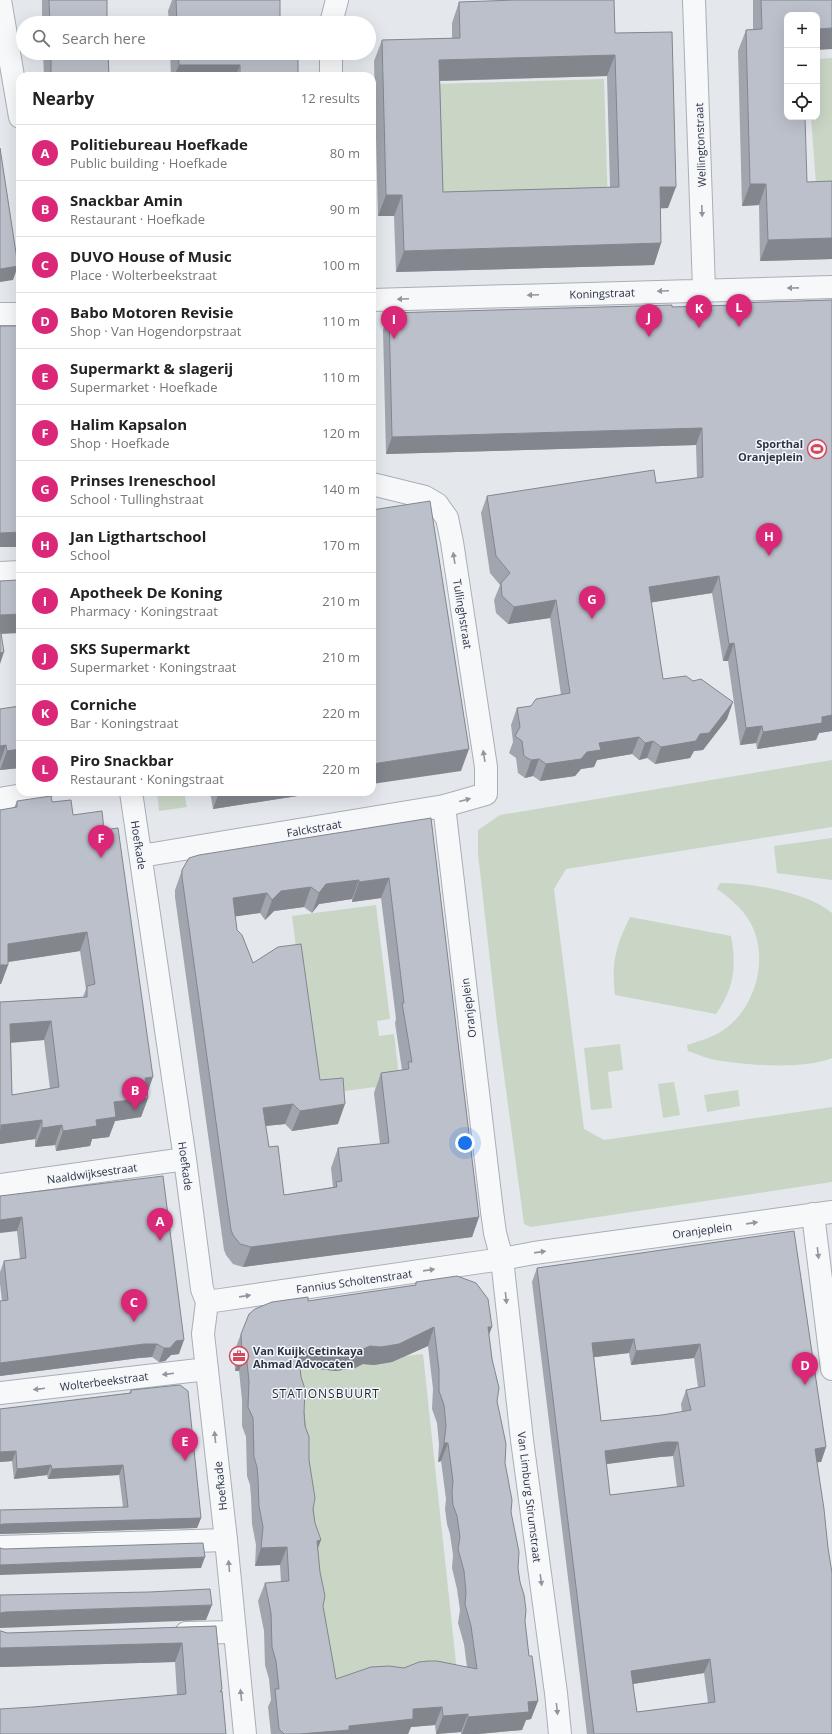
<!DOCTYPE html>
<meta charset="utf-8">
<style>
body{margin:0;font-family:"Open Sans",sans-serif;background:#f2f2f2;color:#222}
.controls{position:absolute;right:12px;top:12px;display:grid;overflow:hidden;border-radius:8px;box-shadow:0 4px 16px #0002}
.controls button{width:36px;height:36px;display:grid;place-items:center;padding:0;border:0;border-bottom:1px solid #e0e0e0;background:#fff;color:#222;font:20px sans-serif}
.you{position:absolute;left:465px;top:1143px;width:14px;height:14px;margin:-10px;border:3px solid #fff;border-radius:50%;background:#1a73e8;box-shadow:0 0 0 6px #1a73e833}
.badge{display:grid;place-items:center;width:26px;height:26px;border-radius:50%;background:#db2777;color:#fff;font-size:13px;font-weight:700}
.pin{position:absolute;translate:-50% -33px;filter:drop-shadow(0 1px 2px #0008)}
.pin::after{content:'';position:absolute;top:21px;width:14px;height:12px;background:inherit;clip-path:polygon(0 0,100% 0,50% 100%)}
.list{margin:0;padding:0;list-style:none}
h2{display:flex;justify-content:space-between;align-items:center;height:52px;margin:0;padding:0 16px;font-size:17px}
h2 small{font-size:13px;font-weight:400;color:#767676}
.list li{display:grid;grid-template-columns:26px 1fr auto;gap:12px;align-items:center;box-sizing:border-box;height:56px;padding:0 16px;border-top:1px solid #e0e0e0}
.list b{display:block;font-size:15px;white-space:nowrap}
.list p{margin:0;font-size:13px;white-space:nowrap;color:#767676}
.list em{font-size:13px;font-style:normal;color:#767676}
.icon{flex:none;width:22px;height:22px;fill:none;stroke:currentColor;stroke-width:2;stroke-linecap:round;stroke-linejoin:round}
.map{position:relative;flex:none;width:832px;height:1734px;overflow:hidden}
.search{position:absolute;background:#fff;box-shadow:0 4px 16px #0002;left:16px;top:16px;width:360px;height:44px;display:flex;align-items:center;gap:10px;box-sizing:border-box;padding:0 14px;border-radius:22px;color:#767676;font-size:15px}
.panel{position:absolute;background:#fff;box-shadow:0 4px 16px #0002;left:16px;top:72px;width:360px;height:724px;border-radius:12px}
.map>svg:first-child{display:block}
.green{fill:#c9d6c5}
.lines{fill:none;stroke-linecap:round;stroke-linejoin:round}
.pedestrian-casing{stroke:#a9aeb7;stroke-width:24}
.minor-casing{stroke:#a9aeb7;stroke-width:24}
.pedestrian{stroke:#f7f8fa;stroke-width:22}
.minor{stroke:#f7f8fa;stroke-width:22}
.wall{fill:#a1a5ae;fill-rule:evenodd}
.shaded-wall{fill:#83868d}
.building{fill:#bbc0ca;stroke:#83868d;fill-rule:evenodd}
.oneway{fill:#9196a0}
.labels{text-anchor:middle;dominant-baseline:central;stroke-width:3;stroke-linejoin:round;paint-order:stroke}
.street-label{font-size:11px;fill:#2b3445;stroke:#f4f6f9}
.poi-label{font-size:11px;font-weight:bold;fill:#2b3445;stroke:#f4f6f9;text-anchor:end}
.neighbourhood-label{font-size:12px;letter-spacing:1px;fill:#1d2536;stroke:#f4f6f9}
</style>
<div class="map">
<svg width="832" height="1734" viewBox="0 0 832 1734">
<rect width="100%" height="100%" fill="#e4e7ec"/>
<path class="green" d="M832,58V183L816,184L811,117H817V59Z
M604,79L608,207L437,212L433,84Z
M832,760V827L566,869L554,889L584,1129L604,1140L832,1107V1182L531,1227L524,1224L497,1023L478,854V830L500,815Z
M157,792H184L187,807L159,811Z
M832,838V880L777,873L774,846Z
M720,883C748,883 783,889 810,900C818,903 825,908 832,913V1058C802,1070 747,1065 715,1060C706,1058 697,1054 688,1051L687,1045C699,1041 711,1038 722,1031C756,1009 770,957 750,922C742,908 730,898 717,889Z
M376,905L390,1019L377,1021L379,1036L394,1034L406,1136L382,1139L375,1087L315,1095L292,916Z
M630,917L731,936C737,967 734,988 716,1014L615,995C611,963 616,945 630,917Z
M620,1044L623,1070L608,1072L612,1108L591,1110L584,1048Z
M674,1082L680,1115L663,1118L658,1084Z
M738,1090L740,1106L707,1112L704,1095Z
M423,1354L457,1672L329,1686L295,1368Z"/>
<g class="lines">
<g class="pedestrian-casing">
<path id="pedestrian" d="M492,1211L495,1233L502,1259
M0,1547L226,1540
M186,1633L235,1632"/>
</g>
<g class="minor-casing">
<path id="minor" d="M0,0L20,117
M694,0L704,289
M331,23L337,0
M331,53V76
M372,300L832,287
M0,314H20
M0,573L20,572
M131,792L185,1159L202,1289L207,1302L203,1334L226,1540L245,1734
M0,799L41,792
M444,806L492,1211
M141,856L444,806L486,794V767L452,542L447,518L437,504L425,497L372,484
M0,1185L185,1159
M813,1214L832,1369
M502,1259L522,1440L556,1693L560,1734
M207,1302L502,1259L534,1253L832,1212
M0,1393L207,1369"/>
</g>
<use href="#pedestrian" class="pedestrian"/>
<use href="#minor" class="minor"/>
</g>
<path class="wall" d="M42,0H107V23H42Z
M172,0H280V23H169L168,11Z
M753,0H832L787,15L807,182L832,181V259L760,261L759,205L742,206L738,51L746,30L753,29Z
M459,2L615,33L668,208H660L661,243L654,265L396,272L394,216H378L374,61L382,40L452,38V23ZM607,76L610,187L443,192L440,81Z
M43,53H108L109,76H44Z
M170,53H298V76H171Z
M832,300V731L819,733L816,740L757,749L756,743L740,745L728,661H723L712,593L651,602L663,679L727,719L703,750L694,751L690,758L655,764L647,758L639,760L632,754L597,760L594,767L581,769L575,776L540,781L533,776L525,778L518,773L516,758L509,753L513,742L511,725L517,708L531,706L561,695L550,618L508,624L496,613L494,600L500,585L490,573L481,513L487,496L656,483L697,478L696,445L386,454L383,330L389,313L672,307L734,305L735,303Z
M20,706V768L0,770V709Z
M210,792H323L213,809Z
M17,801L52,802L73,815L104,830L148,1098L141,1117L115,1121L109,1137L92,1139L90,1146L56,1151L55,1145L35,1147V1139L0,1144V1002L83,997L86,989L80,951L8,962V965L1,984H0V810L14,808ZM44,1040L50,1089L12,1095L11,1043Z
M431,818L479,1217L472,1237L243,1267L233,1264L226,1255L224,1250L175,897V890L182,870ZM381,898L396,1019L395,1023L402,1070L381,1073L374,1093L380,1144L338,1148L331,1168L333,1187L284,1195L269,1147L265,1126L285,1124L292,1131L338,1124L320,1080L253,963L237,930L235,916L260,913L265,920L274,911L304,907L312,913L319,904L352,899V902Z
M0,1196L179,1354L171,1355L165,1361L159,1362L152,1357L139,1358L0,1376V1301H2L0,1284V1272L4,1261L20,1259L17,1231Z
M794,1231L826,1447L821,1462H817L832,1734H587L532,1282L537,1268ZM629,1353L631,1365L694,1358L698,1387L686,1390L681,1404L682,1412L662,1415L601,1421L594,1357ZM673,1456L677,1487L610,1495L606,1464L660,1457ZM704,1673L708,1703L637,1712L633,1684Z
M416,1282L489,1334L529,1656L538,1701L531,1719L526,1720L522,1730L478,1734H461V1732L436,1734L435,1725L411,1727L408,1734H271L268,1707L271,1700L269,1679L265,1665L264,1631L258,1601L265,1583L281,1582L280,1565L255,1566L256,1545L252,1524L251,1497L250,1485L247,1476L246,1437L242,1426V1400L239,1371H235L234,1352L241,1334L308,1301L415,1285ZM428,1346L433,1389L432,1409L437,1423L439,1444L438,1462L441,1461L446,1499L445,1509L447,1524L450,1534L453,1555L452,1568L457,1589L460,1610L458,1623L464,1644L467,1667L404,1668L336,1679L323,1606L300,1367L336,1371L355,1368L363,1364L374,1365L392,1362Z
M131,1390L201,1518L197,1528L0,1534V1510L123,1507L119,1475L48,1479L47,1475L14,1479L12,1461L0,1462V1409L129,1393Z
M216,1626L222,1689L221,1692L33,1707L177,1695L175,1662L0,1667V1631H1L7,1633Z"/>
<path class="shaded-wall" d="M832,28V49L817,50V29Z
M615,55L607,76L432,81L439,60Z
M179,65H240L236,76H174Z
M750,184H766L759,205L742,206Z
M660,187H676L668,208L652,209Z
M386,195H402L394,216H378Z
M832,238V259L760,261L768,240Z
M661,243L654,265L396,272L404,251Z
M18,266L13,280L0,282V269Z
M702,428L696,445L386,454L392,437Z
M20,532V547H0V533Z
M719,576L712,593L642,604L649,587Z
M556,600L550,618L508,624L514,607Z
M20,614V633L0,634V615Z
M734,643L728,661H723L729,644Z
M4,652L0,664V653Z
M733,702L727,719L703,750L694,751L690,758L655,764L661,747L700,734Z
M832,715V731L819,733L816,740L757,749L763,732L822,717Z
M762,726L756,743L740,745L746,728Z
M639,737L632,754L597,760L594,767L581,769L575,776L540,781L546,764L587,752L599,743Z
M653,741L647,758L639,760L645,743Z
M6,745L0,762V746Z
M20,749V768L0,770L7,751Z
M469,749L461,771L372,784V764Z
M539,759L533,776L525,778L531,760Z
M219,792H323L213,809Z
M389,878L381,898L352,902L359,882Z
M359,880L352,899L319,904L312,913L319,893L326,884Z
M311,887L304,907L274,911L265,920L272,900L281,891Z
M267,893L260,913L225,918L233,898Z
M87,932L80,951L1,963L8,944Z
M0,965H8L1,984H0Z
M51,1021L44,1040L3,1043L10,1024Z
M153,1077L146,1097L145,1078Z
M148,1098L141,1117L115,1121L109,1137L92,1139L90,1146L56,1151L63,1131L96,1120L114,1102Z
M293,1104L285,1124L255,1127L263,1108Z
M345,1104L338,1124L292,1131L300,1111Z
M42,1120L35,1139L0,1144V1129L1,1125Z
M62,1125L55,1145L35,1147L42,1128Z
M22,1217L17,1231L0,1233V1220Z
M479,1217L472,1237L243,1267L251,1247Z
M434,1327L428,1346L392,1362L374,1365L363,1364L355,1368L336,1371L291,1366L298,1348L370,1346Z
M488,1327H492L485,1345Z
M634,1339L629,1353L587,1358L592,1343Z
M184,1340L179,1354L171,1355L165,1361L159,1362L164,1348L176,1341Z
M144,1344H157L152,1357L139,1358L0,1376V1363Z
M700,1344L694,1358L631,1365L636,1351Z
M242,1353H246L239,1371H235Z
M666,1442H678L673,1456L660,1457L600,1465L605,1451Z
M444,1443H448L441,1461L438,1462Z
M826,1447L821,1462L809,1463L815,1449Z
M16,1451L12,1461L0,1462V1452Z
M51,1465L47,1475L14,1479L17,1469Z
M123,1465L119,1475L48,1479L52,1469Z
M201,1518L197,1528L0,1534V1525L3,1524Z
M321,1540L314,1559L317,1541Z
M287,1547L280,1565L255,1566L261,1548Z
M205,1557L201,1568L0,1575V1565Z
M212,1605L206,1620L0,1628V1613L5,1612Z
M182,1643L175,1662L0,1667V1648Z
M710,1659L704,1673L626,1685L631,1671Z
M538,1701L531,1719L526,1720L522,1730L478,1734H462L468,1717L528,1702Z
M442,1707L435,1725L411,1727L408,1734H299L349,1726L413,1709Z
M468,1714L461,1732L436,1734L443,1716Z"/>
<path class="building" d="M49,0H107V23H50Z
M176,0H280V23H177Z
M516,0H614L615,33L672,32L676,187H660L661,243L404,251L402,195H386L382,40L460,38L459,2ZM615,55L619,187L443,192L439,60Z
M761,0H832V28L817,29V15H787V117H805L807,182L832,181V238L768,240L766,184H750L746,30L762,29Z
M51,53H108L109,76H51Z
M178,53H298V76H240V65H179Z
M0,148L18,266L0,269Z
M832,300V715L822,717V723L763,732L762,726L746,728L734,643L729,644L719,576L649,587L663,679L686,676L693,681L701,679L733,702L709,733L700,734L696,741L661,747L653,741L645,743L639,737L599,743L601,750L587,752L581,759L546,764L539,759L531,760L524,756L522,741L515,736L520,727L517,708L531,706L536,699L570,693L556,600L514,607L502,596L501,583L510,573L496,556L487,496L654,470L656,483L703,477L702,428L392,437L389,313L672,305V307L735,305V303Z
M0,326H20V532L0,533Z
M430,501L469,749L372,764V510Z
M18,580H20V614L0,615V581Z
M0,627L4,652L0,653Z
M20,706V749L7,751L6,745L0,746V709Z
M51,796L52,802L71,800L73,815L102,811L104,830L118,828L153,1077L145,1078L148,1098L114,1102L116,1117L96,1120L97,1126L63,1131L62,1125L42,1128V1120L1,1125V1130H0V1002L87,997V986L95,984L87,932L8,944V965H0V810L17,807V801ZM51,1021L59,1087L12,1095L10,1024Z
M431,818L479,1217L251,1247L240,1244L233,1235L231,1230L182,877V870L189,858L199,855ZM389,878L404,1003H402L412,1062H408L409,1069L381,1073L389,1143L338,1148L342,1181L336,1182L337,1187L284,1195L278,1146L269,1147L263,1108L293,1104L300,1111L345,1104L343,1078L320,1080L301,944L278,947L253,963L242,935L237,930L233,898L267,893L272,900L281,891L311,887L319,893L326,884L359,880V882Z
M163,1176L184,1340L176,1341L170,1348H164L157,1344H144L0,1363V1301L8,1300L4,1261L26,1258L22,1217L0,1220V1196Z
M794,1231L826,1447L815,1449L824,1509L828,1548L832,1573V1734H594L537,1268ZM634,1339L636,1351L700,1344L705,1386L686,1390L691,1410L662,1415L601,1421L592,1343ZM666,1442H678L684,1486L610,1495L605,1451ZM710,1659L715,1702L637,1712L631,1671Z
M457,1276L476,1283L488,1299L492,1327H488L492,1359L499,1388L497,1401L506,1444L505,1463L512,1500L511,1512L519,1552L518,1568L520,1582L524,1595L526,1610L525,1621L529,1656H532L538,1701L528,1702L529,1712L468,1717V1714L443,1716L442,1707L413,1709V1719L349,1726V1730L299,1734H284L279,1729L275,1689H279L276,1661L272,1647L271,1613L265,1583L289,1581L287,1547L261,1548L263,1527L259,1506L258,1478L257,1467L254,1457L253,1418L248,1407L249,1381L246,1353H242L241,1334L249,1314L255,1309L272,1302L308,1297V1301L416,1285V1282ZM434,1327L439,1370V1391L444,1405L446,1426L444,1443H448L453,1481L452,1491L453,1505L457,1516L460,1537L458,1549L464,1571L466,1592L465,1604L471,1626L477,1669L437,1661H428L419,1662L404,1668L389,1666L371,1667L336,1679L323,1606L325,1596L320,1572L317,1541L321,1540L315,1523L313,1509L315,1498L309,1460V1437L305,1426L304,1412L305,1389L301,1377L298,1348L343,1352L361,1350L370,1346L381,1347L399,1344Z
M180,1385L188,1391L201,1518L3,1524L0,1525V1510L128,1507L123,1465L52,1469L51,1465L17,1469L16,1451L0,1452V1409L131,1393V1390Z
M203,1543L205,1557L0,1565V1548L4,1549Z
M210,1589L212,1605L5,1612L0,1613V1595L149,1592Z
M216,1626L222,1689L220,1692L222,1691L226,1734H0V1709L33,1707L186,1694L182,1643L0,1648V1631H1L7,1633Z"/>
<defs><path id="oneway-solid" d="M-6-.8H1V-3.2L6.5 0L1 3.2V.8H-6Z"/></defs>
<g class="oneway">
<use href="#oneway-solid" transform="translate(702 211) rotate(88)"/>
<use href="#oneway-solid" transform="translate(793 288) rotate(179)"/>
<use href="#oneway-solid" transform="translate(663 291) rotate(178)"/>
<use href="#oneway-solid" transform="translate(533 295) rotate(178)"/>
<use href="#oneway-solid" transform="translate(403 299) rotate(178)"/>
<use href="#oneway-solid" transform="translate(454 558) rotate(-99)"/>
<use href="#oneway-solid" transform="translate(484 756) rotate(-99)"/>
<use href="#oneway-solid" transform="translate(465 800) rotate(-15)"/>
<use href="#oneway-solid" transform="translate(752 1223) rotate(-8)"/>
<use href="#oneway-solid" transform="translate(540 1252) rotate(-8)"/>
<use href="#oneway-solid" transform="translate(818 1253) rotate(83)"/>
<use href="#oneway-solid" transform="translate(429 1270) rotate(-8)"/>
<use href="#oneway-solid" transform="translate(245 1296) rotate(-8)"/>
<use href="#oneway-solid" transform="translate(506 1298) rotate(84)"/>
<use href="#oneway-solid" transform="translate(168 1374) rotate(173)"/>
<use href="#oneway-solid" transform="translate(39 1389) rotate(173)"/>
<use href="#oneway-solid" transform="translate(215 1437) rotate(-96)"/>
<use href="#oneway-solid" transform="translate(229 1566) rotate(-95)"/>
<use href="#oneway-solid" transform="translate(541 1580) rotate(82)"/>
<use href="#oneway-solid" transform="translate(241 1695) rotate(-96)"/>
<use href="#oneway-solid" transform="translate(557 1709) rotate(84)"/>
</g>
<defs>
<g id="stadium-ring" transform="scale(1)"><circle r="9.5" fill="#f4f6f9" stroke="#d1495b" stroke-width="1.5"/><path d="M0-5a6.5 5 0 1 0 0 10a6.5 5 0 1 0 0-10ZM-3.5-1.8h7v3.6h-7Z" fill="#d1495b"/></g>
<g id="office-ring" transform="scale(1)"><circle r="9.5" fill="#f4f6f9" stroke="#d1495b" stroke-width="1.5"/><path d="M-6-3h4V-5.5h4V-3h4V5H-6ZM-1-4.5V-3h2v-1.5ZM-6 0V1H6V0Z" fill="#d1495b"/></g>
</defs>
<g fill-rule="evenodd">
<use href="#stadium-ring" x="817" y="449"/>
<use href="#office-ring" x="239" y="1356"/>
</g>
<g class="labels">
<g class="street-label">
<text transform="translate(700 145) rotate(-92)">Wellingtonstraat</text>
<text transform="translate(602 293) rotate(-2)">Koningstraat</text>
<text transform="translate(463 614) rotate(81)">Tullinghstraat</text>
<text transform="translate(314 828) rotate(-10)">Falckstraat</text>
<text transform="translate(139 845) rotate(81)">Hoefkade</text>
<text transform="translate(468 1008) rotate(-97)">Oranjeplein</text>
<text transform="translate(186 1166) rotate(82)">Hoefkade</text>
<text transform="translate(92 1173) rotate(-8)">Naaldwijksestraat</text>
<text transform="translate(702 1230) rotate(-8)">Oranjeplein</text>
<text transform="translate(354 1281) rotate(-8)">Fannius Scholtenstraat</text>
<text transform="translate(104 1381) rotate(-7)">Wolterbeekstraat</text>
<text transform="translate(220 1486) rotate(-96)">Hoefkade</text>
<text transform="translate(530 1497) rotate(83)">Van Limburg Stirumstraat</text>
</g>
<g class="poi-label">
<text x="803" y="443">Sporthal<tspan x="803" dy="13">Oranjeplein</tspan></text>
<text x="253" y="1350" text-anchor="start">Van Kuijk Cetinkaya<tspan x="253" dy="13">Ahmad Advocaten</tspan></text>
</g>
<g class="neighbourhood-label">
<text x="326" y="1393">STATIONSBUURT</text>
</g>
</g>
</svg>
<div class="controls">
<button>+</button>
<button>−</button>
<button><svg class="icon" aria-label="locate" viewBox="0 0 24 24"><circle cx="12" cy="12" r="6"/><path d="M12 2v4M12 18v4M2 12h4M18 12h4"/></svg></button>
</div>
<div class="you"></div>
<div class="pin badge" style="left:160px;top:1241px">A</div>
<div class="pin badge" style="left:135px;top:1110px">B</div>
<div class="pin badge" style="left:134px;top:1322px">C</div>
<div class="pin badge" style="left:805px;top:1385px">D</div>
<div class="pin badge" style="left:185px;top:1461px">E</div>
<div class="pin badge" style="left:101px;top:858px">F</div>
<div class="pin badge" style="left:592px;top:619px">G</div>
<div class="pin badge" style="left:769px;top:556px">H</div>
<div class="pin badge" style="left:394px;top:339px">I</div>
<div class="pin badge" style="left:649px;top:337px">J</div>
<div class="pin badge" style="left:699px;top:328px">K</div>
<div class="pin badge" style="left:739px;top:327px">L</div>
<div class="search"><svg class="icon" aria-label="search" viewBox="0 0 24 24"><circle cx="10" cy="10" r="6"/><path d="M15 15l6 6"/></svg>Search here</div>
<section class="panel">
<h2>Nearby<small>12 results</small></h2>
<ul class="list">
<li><span class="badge">A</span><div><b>Politiebureau Hoefkade</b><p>Public building · Hoefkade</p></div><em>80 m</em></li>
<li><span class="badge">B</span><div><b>Snackbar Amin</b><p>Restaurant · Hoefkade</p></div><em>90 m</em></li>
<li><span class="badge">C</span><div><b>DUVO House of Music</b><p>Place · Wolterbeekstraat</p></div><em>100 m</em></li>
<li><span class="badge">D</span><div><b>Babo Motoren Revisie</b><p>Shop · Van Hogendorpstraat</p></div><em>110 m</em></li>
<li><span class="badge">E</span><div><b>Supermarkt &amp; slagerij</b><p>Supermarket · Hoefkade</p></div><em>110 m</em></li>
<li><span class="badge">F</span><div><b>Halim Kapsalon</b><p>Shop · Hoefkade</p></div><em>120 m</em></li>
<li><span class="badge">G</span><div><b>Prinses Ireneschool</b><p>School · Tullinghstraat</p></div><em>140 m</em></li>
<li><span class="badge">H</span><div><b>Jan Ligthartschool</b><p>School</p></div><em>170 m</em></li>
<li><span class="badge">I</span><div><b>Apotheek De Koning</b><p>Pharmacy · Koningstraat</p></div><em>210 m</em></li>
<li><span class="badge">J</span><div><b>SKS Supermarkt</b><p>Supermarket · Koningstraat</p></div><em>210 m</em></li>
<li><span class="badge">K</span><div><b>Corniche</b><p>Bar · Koningstraat</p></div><em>220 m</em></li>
<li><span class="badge">L</span><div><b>Piro Snackbar</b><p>Restaurant · Koningstraat</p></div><em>220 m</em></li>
</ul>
</section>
</div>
